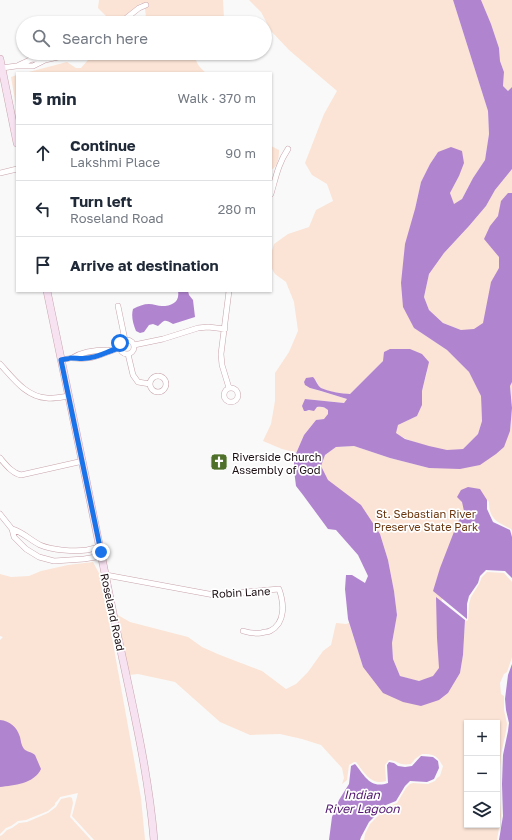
<!DOCTYPE html>
<meta charset="utf-8">
<style>
body{margin:0;font-family:"Golos Text",sans-serif;background:#f2f2f3;color:#1f2937}
.controls{position:absolute;right:12px;bottom:12px;display:grid;overflow:hidden;border-radius:0px;box-shadow:0 1px 3px #0004}
.controls button{width:36px;height:36px;display:grid;place-items:center;padding:0;border:0;border-bottom:1px solid #e0e1e3;background:#fff;color:#1f2937;font:20px sans-serif}
.stop{position:absolute;width:12px;height:12px;margin:-9px;border:3px solid #1a73e8;border-radius:50%;background:#fff}
.stop.end{background:#1a73e8;border-color:#fff;box-shadow:0 1px 4px #0008}
.list{margin:0;padding:0;list-style:none}
h2{display:flex;justify-content:space-between;align-items:center;height:52px;margin:0;padding:0 16px;font-size:17px}
h2 small{font-size:13px;font-weight:400;color:#747a83}
.list li{display:grid;grid-template-columns:26px 1fr auto;gap:12px;align-items:center;box-sizing:border-box;height:56px;padding:0 16px;border-top:1px solid #e0e1e3}
.list b{display:block;font-size:15px;white-space:nowrap}
.list p{margin:0;font-size:13px;white-space:nowrap;color:#747a83}
.list em{font-size:13px;font-style:normal;color:#747a83}
.icon{flex:none;width:22px;height:22px;fill:none;stroke:currentColor;stroke-width:2;stroke-linecap:round;stroke-linejoin:round}
.map{position:relative;flex:none;width:512px;height:840px;overflow:hidden}
.search{position:absolute;background:#fff;box-shadow:0 1px 3px #0004;left:16px;top:16px;width:256px;height:44px;display:flex;align-items:center;gap:10px;box-sizing:border-box;padding:0 14px;border-radius:22px;color:#747a83;font-size:15px}
.panel{position:absolute;background:#fff;box-shadow:0 1px 3px #0004;left:16px;top:72px;width:256px;height:220px;border-radius:0px}
.map>svg:first-child{display:block}
.green{fill:#fbe4d5;fill-rule:evenodd}
.water{fill:#b184cf}
.lines{fill:none;stroke-linecap:round;stroke-linejoin:round}
.minor-casing{stroke:#c8a4ac;stroke-width:6}
.secondary-casing{stroke:#c8a4ac;stroke-width:8}
.minor{stroke:#fff;stroke-width:5}
.secondary{stroke:#f7e2f2;stroke-width:7}
.route{stroke:#1a73e8;stroke-width:5}
.labels{text-anchor:middle;dominant-baseline:central;stroke-width:3.5;stroke-linejoin:round;paint-order:stroke}
.poi-label{font-size:11px;fill:#1c0f13;stroke:#fff;text-anchor:start}
.park-label{font-size:11px;fill:#6a370f;stroke:#fff}
.street-label{font-size:11px;fill:#1c0f13;stroke:#fff}
.water-label{font-size:12px;font-style:italic;fill:#51156f;stroke:#fff}
</style>
<div class="map">
<svg width="512" height="840" viewBox="0 0 512 840">
<rect width="100%" height="100%" fill="#f9f9f9"/>
<path class="green" d="M99,0H223L224,18L222,23H144L146,18L145,8L149,7L147,2L142,4L141,3L122,18L106,16L98,8Z
M249,0H453L488,111L489,134L485,160L473,178L462,199L454,205L450,193L459,176L438,152L430,164L421,182L415,209L414,328L447,350L469,372L481,396L482,421L478,434L463,449C457,449 452,451 447,450C432,449 408,441 395,433L398,425L417,416L422,405V391L427,372L383,361L350,394C342,394 329,392 321,388C318,386 317,383 316,380L310,388L347,399L344,403L305,399L306,411L315,409L317,407C321,406 325,408 328,410V414L325,419L316,420L304,435L296,453L290,451L282,449L263,441L271,424L275,401V373L289,352L298,331L294,302L286,282L275,274L271,267V254L274,244L288,234L309,227L316,210L333,201L327,184L312,175L305,163L324,114L337,91L289,50L271,31L261,12Z
M481,0H512V87L508,91L503,86L504,72L500,61L499,48L491,24Z
M94,53H195C195,62 199,67 206,73H25L67,62L76,68H81Z
M17,75V112L11,77Z
M271,146L279,150C279,157 278,167 271,170Z
M512,169V402L510,386L461,330L443,323L429,310L424,297L429,274L444,253L469,226L486,206L495,190Z
M512,408V531L511,529C498,522 489,520 489,502L487,500L440,604V656L439,672L434,679L418,681L400,676L393,659L392,643L397,615L394,591L388,560L381,537L324,480L321,466L325,455L336,447L354,446L390,458L429,468L510,431Z
M93,562L101,577L141,798L145,840H94L72,816L78,793L60,797L58,800L55,803V805L48,811L26,820L18,821L11,826L6,828L0,834V640L3,637L0,636V574L11,577L29,576L41,571L68,565Z
M487,572L504,573L512,582V657L507,672L504,674L500,683L501,694L504,696V710L507,724L506,731L501,755L499,784L501,816L497,840H364L365,834L370,824L387,807L397,803L406,788L410,784L413,783L428,784L435,781L437,778L440,776L443,766C441,764 441,762 439,760C435,754 428,754 422,754L415,759L411,764C399,766 399,761 389,760L385,765L386,781C371,786 364,772 356,762H354L349,765L347,780L342,784L344,778L342,768L321,745L302,739L280,734L250,735L220,722L175,682L138,674L129,675L116,614L130,622L188,637L202,647L220,655L262,671L286,689L296,684L308,672L323,651L331,645L336,623L346,624L349,623L363,667L439,700L448,693L460,673L463,655L465,620L467,621L468,620L469,604L471,597L479,584L482,577ZM467,723H497V825H467Z
M70,797L72,798L73,803L70,817L91,840H0V836L2,835L7,830L12,828L19,823L27,822L48,813L56,807L61,799Z"/>
<path class="water" d="M453,0H481L491,24L499,48L500,61L504,72L503,86L508,91L512,87V169L495,190L486,206L469,226L444,253L429,274L424,297L429,310L443,323L461,330L474,329L483,323L491,282L499,268V257L484,239L490,226L498,216L501,201L508,193H512V382L510,386L512,408L510,431L504,447L496,454L480,465L460,469L429,468L390,458L354,446L336,447L325,455L321,466L328,480L361,505L380,534L388,560L394,591L397,615L392,643L393,659L400,676L419,681L433,676L439,668L437,638L436,597L465,620L463,655L460,673L448,693L439,700L421,706L403,702L383,693L363,667L348,619L345,589L346,575H352L365,583L368,576L358,555L336,530L328,529L303,495L296,486L294,470V458L304,435L316,420L324,419L328,414V410C325,407 321,406 317,407L314,411L309,410L306,411H304L302,406L305,399L344,403L347,399L321,391L310,388L305,385L304,382L306,378L313,377C316,380 317,385 321,388C327,391 343,394 350,394L383,361L384,352L390,349H410L422,354L429,362L422,391V405L417,416L398,425L396,433L405,439L429,446L447,450L463,449L478,434L482,421L481,396L469,372L447,350L414,328L403,307L401,283L405,244L415,209L421,182L430,164L438,152L451,147L462,151L464,163L459,176L450,193L454,204L462,199L473,178L485,160L489,134L488,111Z
M178,291H188L189,295L193,300L195,317L173,324C164,319 165,320 158,326L153,324L149,325L144,332L140,333L136,331C133,324 131,316 133,309C138,306 144,304 149,304C153,304 158,306 162,306C172,306 180,302 178,291Z
M468,487L480,489L487,500V509L493,522L510,530L512,537V578L505,571L486,570L480,576L478,583L469,596L467,604V619L433,591L440,568L457,524L464,511L462,502L457,497L461,490Z
M512,664V840H499L503,816L502,784L503,755L508,731L509,723L506,710L505,699L508,675Z
M0,720C10,721 17,727 20,737C21,741 21,745 24,749C27,752 32,752 35,755L41,769C34,784 14,785 0,787Z
M421,756L433,757L438,761L439,768L434,779L427,782L410,781L405,786L396,801L386,805L369,822L361,837L360,840H329L332,817L339,800L349,784L351,766L355,764C365,776 370,789 388,783L387,765L389,762L394,763L398,766L405,767L412,766Z"/>
<g class="lines">
<g class="minor-casing">
<path id="minor" d="M120,23L139,8L146,5
M19,65L32,59L44,60
M2,68L16,66H33L45,60L76,53
M0,173L17,169
M271,194C276,177 278,164 288,149
M118,306L125,340
M120 347a7 7 0 1 1 14 0a7 7 0 1 1-14 0Z
M134,345L163,339L198,328L208,327L225,329
M128,354L133,375L138,382L150,384
M72,358C83,351 95,350 108,350
M61,360C65,359 68,359 71,358C77,358 82,359 88,358C99,357 108,351 119,348
M0,364C13,378 26,397 47,398C54,399 62,397 69,396
M150 384a8 8 0 1 1 16 0a8 8 0 1 1-16 0Z
M224 395a7 7 0 1 1 14 0a7 7 0 1 1-14 0Z
M229,388L222,365L221,354L229,291
M0,458C6,465 12,473 21,475L83,461
M0,514L12,529L14,537L26,549L39,557L54,561L84,559L102,556
M12,529C23,532 30,540 40,545C52,550 74,552 87,550C91,549 95,548 100,547
M106,575L214,595L279,589C284,603 286,623 270,631C268,632 264,632 261,633C254,634 249,633 243,631"/>
</g>
<g class="secondary-casing">
<path id="secondary" d="M0,59L17,143
M47,291C70,402 93,512 115,623C130,695 148,767 154,840"/>
</g>
<use href="#minor" class="minor"/>
<use href="#secondary" class="secondary"/>
</g>
<g class="lines">
<path class="route" d="M101,552L61,360C65,359 68,359 71,358C77,358 82,359 88,358C99,357 108,351 119,348L120,343"/>
</g>
<defs>
<g id="church-square" transform="scale(0.9)"><rect x="-9" y="-9" width="18" height="18" rx="4" fill="#4e7028" stroke="#fff"/><path d="M-1.2-6h2.4v3.5h3.3v2.4h-3.3V6h-2.4V-.1h-3.3v-2.4h3.3Z" fill="#fff"/></g>
</defs>
<g fill-rule="evenodd">
<use href="#church-square" x="219" y="462"/>
</g>
<g class="labels">
<g class="poi-label">
<text x="232" y="456">Riverside Church<tspan x="232" dy="13">Assembly of God</tspan></text>
</g>
<g class="park-label">
<text x="426" y="513">St. Sebastian River<tspan x="426" dy="13">Preserve State Park</tspan></text>
</g>
<g class="street-label">
<text transform="translate(241 592) rotate(-3)">Robin Lane</text>
<text transform="translate(113 612) rotate(78)">Roseland Road</text>
</g>
<g class="water-label">
<text x="362" y="794">Indian<tspan x="362" dy="14">River Lagoon</tspan></text>
</g>
</g>
</svg>
<div class="controls">
<button>+</button>
<button>−</button>
<button><svg class="icon" aria-label="layers" viewBox="0 0 24 24"><path d="M12 4l9 5-9 5-9-5zM3 14l9 5 9-5"/></svg></button>
</div>
<div class="stop" style="left:120px;top:343px"></div>
<div class="stop end" style="left:101px;top:552px"></div>
<div class="search"><svg class="icon" aria-label="search" viewBox="0 0 24 24"><circle cx="10" cy="10" r="6"/><path d="M15 15l6 6"/></svg>Search here</div>
<section class="panel">
<h2>5 min<small>Walk · 370 m</small></h2>
<ul class="list">
<li><svg class="icon" aria-label="ahead" viewBox="0 0 24 24"><path d="M12 20V5M6 11l6-6 6 6"/></svg><div><b>Continue</b><p>Lakshmi Place</p></div><em>90 m</em></li>
<li><svg class="icon" aria-label="left" viewBox="0 0 24 24"><path d="M17 20v-9H6M10 6l-5 5 5 5"/></svg><div><b>Turn left</b><p>Roseland Road</p></div><em>280 m</em></li>
<li><svg class="icon" aria-label="arrive" viewBox="0 0 24 24"><path d="M6 21V4h12l-3 4 3 4H6"/></svg><div><b>Arrive at destination</b></div></li>
</ul>
</section>
</div>
